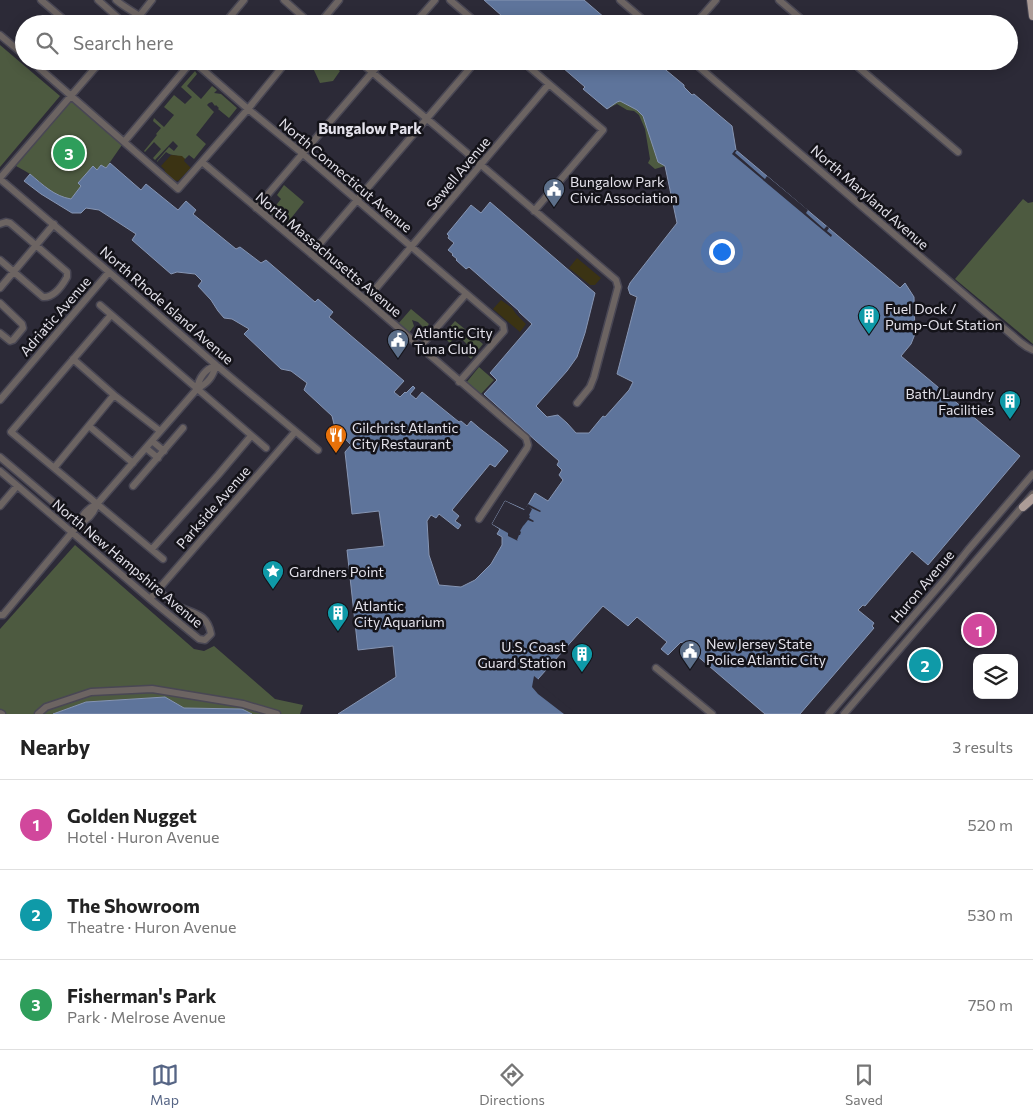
<!DOCTYPE html>
<meta charset="utf-8">
<style>
body{margin:0;font-family:Commissioner,sans-serif;background:#f6f6f6;color:#222}
.controls{position:absolute;right:15px;bottom:15px;display:grid;overflow:hidden;border-radius:10px;box-shadow:0 2px 12px #0003}
.controls button{width:45px;height:45px;display:grid;place-items:center;padding:0;border:0;border-bottom:1px solid #e0e0e0;background:#fff;color:#222;font:25px sans-serif}
.you{position:absolute;left:721px;top:251px;width:18px;height:18px;margin:-12px;border:4px solid #fff;border-radius:50%;background:#1a73e8;box-shadow:0 0 0 8px #1a73e833}
.badge{display:grid;place-items:center;width:32px;height:32px;border-radius:50%;background:#566585;color:#fff;font-size:16px;font-weight:700}
.pin{position:absolute;translate:-50% -50%;border:2px solid #fff;box-shadow:0 1px 5px #0006}
.list{margin:0;padding:0;list-style:none}
h2{display:flex;justify-content:space-between;align-items:center;height:65px;margin:0;padding:0 20px;font-size:21px}
h2 small{font-size:16px;font-weight:400;color:#767676}
.list li{display:grid;grid-template-columns:32px 1fr auto;gap:15px;align-items:center;box-sizing:border-box;height:90px;padding:0 20px;border-top:1px solid #e0e0e0}
.list b{display:block;font-size:19px;white-space:nowrap}
.list p{margin:0;font-size:16px;white-space:nowrap;color:#767676}
.list em{font-size:16px;font-style:normal;color:#767676}
.icon{flex:none;width:28px;height:28px;fill:none;stroke:currentColor;stroke-width:2;stroke-linecap:round;stroke-linejoin:round}
.map{position:relative;flex:none;width:1033px;height:714px;overflow:hidden}
.search{position:absolute;background:#fff;box-shadow:0 2px 12px #0003;left:15px;right:15px;top:15px;height:55px;display:flex;align-items:center;gap:12px;box-sizing:border-box;padding:0 18px;border-radius:28px;color:#767676;font-size:19px}
.sheet{height:335px;background:#fff}
nav{display:flex;justify-content:space-around;align-items:center;box-sizing:border-box;height:70px;border-top:1px solid #e0e0e0;background:#fff;font-size:14px;color:#767676}
nav a{display:grid;justify-items:center;gap:2px}
nav .on{color:#566585}
.map>svg:first-child{display:block}
.green{fill:#4d5a40}
.sand{fill:#3b3313}
.water{fill:#5e749b;stroke:#8695b3}
.pier{fill:#2c2a37}
.lines{fill:none;stroke-linecap:round;stroke-linejoin:round}
.minor-casing{stroke:#494754;stroke-width:9}
.major-casing{stroke:#494754;stroke-width:10}
.minor{stroke:#6c6462;stroke-width:6}
.major{stroke:#ac9c97;stroke-width:8}
.labels{text-anchor:middle;dominant-baseline:central;stroke-width:5;stroke-linejoin:round;paint-order:stroke}
.street-label{font-size:14px;fill:#e4e2eb;stroke:#141319}
.poi-label{font-size:14px;fill:#e4e2eb;stroke:#141319;text-anchor:start}
.neighbourhood-label{font-size:15px;font-weight:bold;fill:#e4e2eb;stroke:#141319}
</style>
<div class="map">
<svg width="1033" height="714" viewBox="0 0 1033 714">
<rect width="100%" height="100%" fill="#2c2a37"/>
<path class="green" d="M0,45L60,96L0,167Z
M309,61H337L334,66L340,71L333,81L320,83L313,68L308,63Z
M195,71L197,74L187,86L201,99L212,86L217,90L214,93L221,94L237,108L229,118L218,109L219,108L216,105L215,106L212,102L209,103L207,105L214,112L196,135L206,144L194,159L189,155L185,159C179,154 172,157 166,152L157,162V161L169,147L174,151L178,146L173,141L155,160L153,158L161,149L154,142L145,152L144,151L157,135L156,134L161,128L153,121L154,118L164,127L174,115L164,107L174,95L185,104L192,97L181,87Z
M71,96L124,142L106,168L97,170L93,167L79,183L82,186L71,199C52,196 44,185 30,174C24,170 18,167 12,164Z
M603,98L641,102L665,166L655,169L648,163L650,159L645,129L639,115L634,111L627,110L617,104L607,109L598,102Z
M284,185L304,202L284,227L269,214L281,199L277,195Z
M1023,199L1028,203L1033,202V344L955,279Z
M411,309L429,324L425,329L418,322L412,320L414,326L409,333L398,324Z
M455,321L483,344L471,359L462,351L467,344L457,335L450,343L442,336Z
M479,367L494,380L480,395L466,383Z
M75,545L194,649L204,651L214,646L275,699L303,705L300,714H252L242,709L184,708L165,697L86,702L53,714H0V629Z"/>
<path class="sand" d="M171,155L182,156L185,159L184,161L191,168L178,181L173,180L164,172L165,170L161,166Z
M577,258L601,278L595,285H590L569,268Z
M501,300L512,308L516,314L526,324L520,332L493,309Z"/>
<path class="water" d="M484,0H584L612,24H511Z
M555,61H655L684,85V87L692,95L694,94L732,126L736,150L900,288L905,283L914,297L915,334L911,344L901,356L1020,456L928,565L912,551L865,606L863,605L858,610L874,623L872,626L874,628L800,714H765L681,642L668,655L661,649L667,642L637,617L628,626L603,606L538,679L536,683L573,714H338L396,677L393,646L358,650L347,550L384,546L379,511L352,514L345,452L351,445L335,428L332,416L304,390L307,383L291,371L281,369L244,334L249,329L232,319L224,318L218,311L211,300L198,286L202,281L195,274L177,272L171,274L132,240L136,234L99,210L86,208L81,213H72L41,194L24,181L30,174C43,185 54,196 71,199L81,186L78,183L93,166L97,170L101,165L106,168L110,163L141,190L146,184L178,210L186,201L196,210L193,214L236,249L240,247L261,263L266,260L315,302L318,299L333,312L329,317L404,381L394,392L400,397L405,392L406,393L413,386L415,388L410,394L416,399L422,392L459,422L461,421L467,426L471,421C483,432 496,440 508,451L495,467L490,464L452,510L459,516L455,521L461,525L458,529L439,514L436,518L431,515L427,521L429,555L439,585L461,587L475,580L491,564L502,545V537L497,534L500,529L492,524L505,501L525,510L535,493L548,501L563,480L559,475L562,470L557,465L559,461L535,440L484,394L497,380L490,373L532,324L519,312V311L469,267L466,269L456,260L457,259L452,255L453,254L448,250L454,243L448,238L449,236L447,234L471,205L481,213L490,202L595,293L585,333L577,357L567,371L536,406L547,417L558,415L567,423L576,433H589L603,416L605,417L629,390L633,382L617,374L637,297L630,294L628,288L630,283L677,223L665,166L658,162L643,116L637,110L620,101L617,102L607,109L583,89L585,87Z
M165,697L184,708L242,709L252,714H53L86,702Z"/>
<path class="pier" d="M735,150H737L735,153L765,179L767,176L808,210L806,213L824,229L827,226L829,228L827,231L832,235L831,237L732,154Z
M505,501L524,510L528,504L541,511L540,512L529,507L532,509L529,515L530,516L529,518L534,521L533,522L528,520L524,525L523,526L520,531L521,532L520,535H521H519L517,540L518,541L508,536V533L492,524Z
M534,676L540,681L539,683L574,712L575,714H564L538,694L532,687Z"/>
<g class="lines">
<g class="minor-casing">
<path id="minor" d="M41,0L69,24
M98,0L125,24
M116,0C126,9 139,14 150,24
M284,0L311,24
M450,0L478,24
M620,0L648,24
M779,0L807,24
M133,24L152,0
M224,24L244,0
M319,24L339,0
M414,24L435,0
M695,24L716,0
M0,35L24,55
M31,61L178,189L248,109L287,61
M193,61L248,109L303,154L503,325L504,331L459,382
M359,61L616,280L618,287L594,377L590,387L577,403
M522,61L603,130L534,211
M692,61L1020,342L1027,347L1033,350
M851,61L958,152
M124,142L192,61
M202,162L366,300L526,438L528,445L527,448L479,519
M0,178L101,61
M0,179L109,272L216,365L318,450
M256,208L382,61
M0,224L6,222L10,223L67,272V277C62,286 54,298 43,297L0,260
M311,254L476,61
M0,288L54,224
M366,300L549,84
M0,303L22,324L23,328L13,340L10,341L0,333
M100,305L266,448
M111,315L11,432L163,559
M419,348L466,294
M73,359L114,395L160,431
M197,389C199,377 206,369 216,365
M0,400L109,272
M89,426L133,463
M152,441L164,451
M146,448L158,458
M0,457L175,605C192,614 207,612 211,634L205,640L199,639L150,599L0,471
M54,468L114,395
M133,486L183,428
M0,506L17,486
M79,524C82,514 88,508 97,504
M152,549L218,475L251,436
M150,599L295,432
M0,615H3L79,524C88,520 94,513 97,504L197,389C208,383 213,377 216,365
M656,668L712,714
M0,713L2,714
M38,714L46,707L91,692L152,689L243,704L277,714
M829,714L946,578L968,550L1033,474
M844,714L1033,494"/>
</g>
<g class="major-casing">
<path id="major" d="M1031,0L1033,16
M1023,507L1033,498"/>
</g>
<use href="#minor" class="minor"/>
<use href="#major" class="major"/>
</g>
<defs>
<g id="civic-pin" transform="scale(1.125)"><path d="M0 17L-7.5 6A9.5 9.5 0 1 1 7.5 6Z" fill="#5c6f8a" stroke="#141319"/><path d="M-.6-6.5H3V-4.5H.6V-3L4-1V1h2V6H-6V1h2V-1L-.6-3ZM-1.2 2.5V6h2.4V2.5Z" fill="#fff"/></g>
<g id="building-pin" transform="scale(1.125)"><path d="M0 17L-7.5 6A9.5 9.5 0 1 1 7.5 6Z" fill="#0f9aa8" stroke="#141319"/><path d="M-4-6H4V6H1V3H-1V6H-4ZM-2.5-4.3h1.7v1.8h-1.7ZM.8-4.3h1.7v1.8H.8ZM-2.5-1h1.7V.8h-1.7ZM.8-1h1.7V.8H.8Z" fill="#fff"/></g>
<g id="restaurant-pin" transform="scale(1.125)"><path d="M0 17L-7.5 6A9.5 9.5 0 1 1 7.5 6Z" fill="#e8710a" stroke="#141319"/><path d="M-5-6h1v4h1v-4h1v4h1v-4h1v5L-1.5 .5V6h-2V.5L-5-1ZM5-6V6H3V1.5H1.5Q1.5-4 5-6Z" fill="#fff"/></g>
<g id="sight-pin" transform="scale(1.125)"><path d="M0 17L-7.5 6A9.5 9.5 0 1 1 7.5 6Z" fill="#0f9aa8" stroke="#141319"/><path d="M0-6L1.8-2.2L6-1.7L2.9 1.2L3.7 5.4L0 3.3L-3.7 5.4L-2.9 1.2L-6-1.7L-1.8-2.2Z" fill="#fff"/></g>
</defs>
<g fill-rule="evenodd">
<use href="#civic-pin" x="554" y="189"/>
<use href="#building-pin" x="869" y="316"/>
<use href="#civic-pin" x="398" y="340"/>
<use href="#building-pin" x="1010" y="401"/>
<use href="#restaurant-pin" x="336" y="435"/>
<use href="#sight-pin" x="273" y="571"/>
<use href="#building-pin" x="338" y="613"/>
<use href="#civic-pin" x="690" y="651"/>
<use href="#building-pin" x="582" y="654"/>
</g>
<g class="labels">
<g class="street-label">
<text transform="translate(458 173) rotate(-50)">Sewell Avenue</text>
<text transform="translate(346 175) rotate(40)">North Connecticut Avenue</text>
<text transform="translate(870 197) rotate(41)">North Maryland Avenue</text>
<text transform="translate(329 254) rotate(40)">North Massachusetts Avenue</text>
<text transform="translate(167 305) rotate(41)">North Rhode Island Avenue</text>
<text transform="translate(55 316) rotate(-49)">Adriatic Avenue</text>
<text transform="translate(213 507) rotate(-49)">Parkside Avenue</text>
<text transform="translate(128 563) rotate(40)">North New Hampshire Avenue</text>
<text transform="translate(922 586) rotate(-50)">Huron Avenue</text>
</g>
<g class="poi-label">
<text x="570" y="181">Bungalow Park<tspan x="570" dy="16">Civic Association</tspan></text>
<text x="885" y="308">Fuel Dock /<tspan x="885" dy="16">Pump-Out Station</tspan></text>
<text x="414" y="332">Atlantic City<tspan x="414" dy="16">Tuna Club</tspan></text>
<text x="994" y="393" text-anchor="end">Bath/Laundry<tspan x="994" dy="16">Facilities</tspan></text>
<text x="352" y="427">Gilchrist Atlantic<tspan x="352" dy="16">City Restaurant</tspan></text>
<text x="289" y="571">Gardners Point</text>
<text x="354" y="605">Atlantic<tspan x="354" dy="16">City Aquarium</tspan></text>
<text x="706" y="643">New Jersey State<tspan x="706" dy="16">Police Atlantic City</tspan></text>
<text x="566" y="646" text-anchor="end">U.S. Coast<tspan x="566" dy="16">Guard Station</tspan></text>
</g>
<g class="neighbourhood-label">
<text x="370" y="128">Bungalow Park</text>
</g>
</g>
</svg>
<div class="controls">
<button><svg class="icon" aria-label="layers" viewBox="0 0 24 24"><path d="M12 4l9 5-9 5-9-5zM3 14l9 5 9-5"/></svg></button>
</div>
<div class="you"></div>
<div class="pin badge" style="left:979px;top:630px;background:#d1479c">1</div>
<div class="pin badge" style="left:925px;top:665px;background:#0f9aa8">2</div>
<div class="pin badge" style="left:69px;top:153px;background:#2e9e5b">3</div>
<div class="search"><svg class="icon" aria-label="search" viewBox="0 0 24 24"><circle cx="10" cy="10" r="6"/><path d="M15 15l6 6"/></svg>Search here</div>
</div>
<section class="sheet">
<h2>Nearby<small>3 results</small></h2>
<ul class="list">
<li><span class="badge" style="background:#d1479c">1</span><div><b>Golden Nugget</b><p>Hotel · Huron Avenue</p></div><em>520 m</em></li>
<li><span class="badge" style="background:#0f9aa8">2</span><div><b>The Showroom</b><p>Theatre · Huron Avenue</p></div><em>530 m</em></li>
<li><span class="badge" style="background:#2e9e5b">3</span><div><b>Fisherman's Park</b><p>Park · Melrose Avenue</p></div><em>750 m</em></li>
</ul>
</section>
<nav>
<a class="on"><svg class="icon" aria-label="map" viewBox="0 0 24 24"><path d="M3 6l6-2 6 2 6-2v14l-6 2-6-2-6 2zM9 4v14M15 6v14"/></svg>Map</a>
<a><svg class="icon" aria-label="directions" viewBox="0 0 24 24"><path d="M12 3l9 9-9 9-9-9zM9 14v-3h6M13 9l2 2-2 2"/></svg>Directions</a>
<a><svg class="icon" aria-label="saved" viewBox="0 0 24 24"><path d="M7 4h10v16l-5-4-5 4z"/></svg>Saved</a>
</nav>
